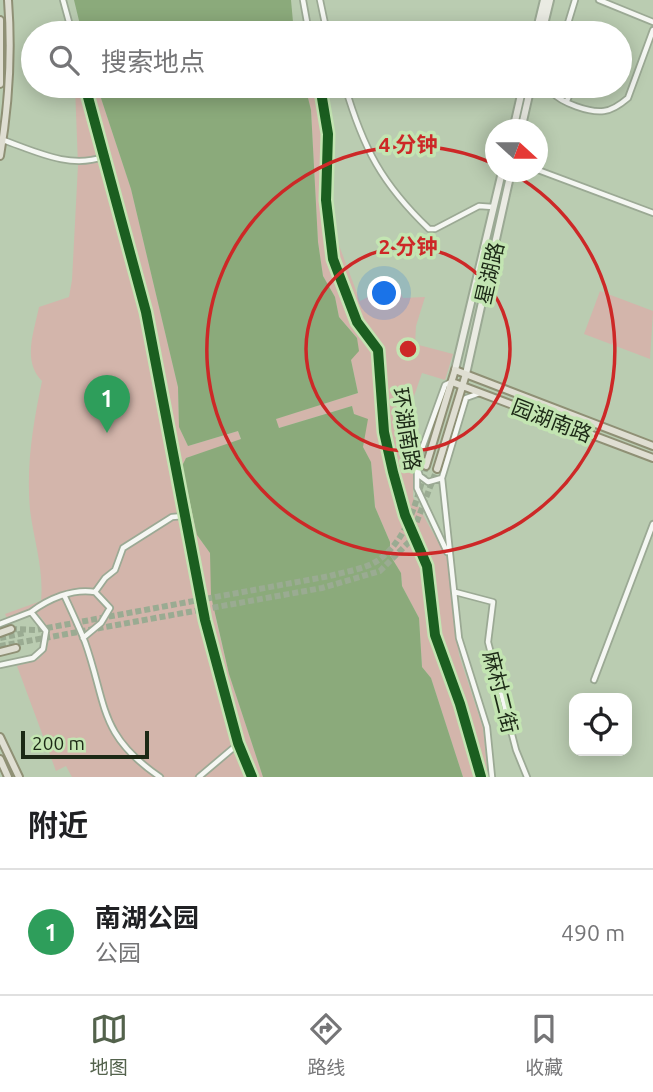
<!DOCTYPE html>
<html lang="zh">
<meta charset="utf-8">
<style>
body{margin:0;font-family:Ubuntu,"Noto Sans SC",sans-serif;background:#f2f2f2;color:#202124}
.controls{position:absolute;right:21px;bottom:21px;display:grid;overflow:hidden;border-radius:14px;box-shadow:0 4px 18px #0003}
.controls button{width:63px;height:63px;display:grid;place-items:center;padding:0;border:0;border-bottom:2px solid #e0e0e0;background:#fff;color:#202124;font:35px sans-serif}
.compass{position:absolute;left:485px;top:119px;width:63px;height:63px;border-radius:50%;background:#fff;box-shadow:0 4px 18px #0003;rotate:111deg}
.scale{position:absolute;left:21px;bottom:18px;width:128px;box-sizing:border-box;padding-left:7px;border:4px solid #1c2916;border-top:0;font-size:19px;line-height:24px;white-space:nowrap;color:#1c2916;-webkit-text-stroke:5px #c3e5b2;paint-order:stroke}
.you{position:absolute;left:385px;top:294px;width:24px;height:24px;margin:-18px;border:5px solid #fff;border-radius:50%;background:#1a73e8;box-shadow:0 0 0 10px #1a73e833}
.badge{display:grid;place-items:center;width:46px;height:46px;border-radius:50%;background:#53624c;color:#fff;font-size:23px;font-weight:700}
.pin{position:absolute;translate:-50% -58px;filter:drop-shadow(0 2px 4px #0008)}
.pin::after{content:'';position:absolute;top:37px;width:24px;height:21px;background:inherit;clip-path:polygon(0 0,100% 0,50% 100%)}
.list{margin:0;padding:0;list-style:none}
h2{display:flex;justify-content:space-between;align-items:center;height:91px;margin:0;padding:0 28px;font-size:30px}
h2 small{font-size:23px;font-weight:400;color:#757577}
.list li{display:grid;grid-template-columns:46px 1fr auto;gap:21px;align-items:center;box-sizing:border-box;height:126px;padding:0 28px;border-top:2px solid #e0e0e0}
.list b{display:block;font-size:26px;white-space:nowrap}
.list p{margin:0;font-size:23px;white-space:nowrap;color:#757577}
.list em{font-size:23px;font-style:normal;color:#757577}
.icon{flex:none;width:38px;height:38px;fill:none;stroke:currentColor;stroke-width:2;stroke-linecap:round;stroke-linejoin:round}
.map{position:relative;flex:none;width:653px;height:777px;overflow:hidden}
.search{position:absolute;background:#fff;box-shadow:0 4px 18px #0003;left:21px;right:21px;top:21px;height:77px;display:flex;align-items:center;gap:18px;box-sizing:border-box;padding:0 24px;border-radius:38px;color:#757577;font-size:26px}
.sheet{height:217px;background:#fff}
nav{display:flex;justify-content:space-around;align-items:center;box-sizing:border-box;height:98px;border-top:2px solid #e0e0e0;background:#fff;font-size:19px;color:#757577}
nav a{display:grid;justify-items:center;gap:4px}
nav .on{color:#53624c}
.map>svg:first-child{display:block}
.green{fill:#d3b5ab}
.water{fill:#8baa7b}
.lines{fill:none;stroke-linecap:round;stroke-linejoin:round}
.primary-tunnel{stroke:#9aab92;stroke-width:6;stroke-dasharray:6 3;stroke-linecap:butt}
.street-casing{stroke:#9ba994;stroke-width:8}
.secondary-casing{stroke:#9ba994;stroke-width:10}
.primary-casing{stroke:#8f9075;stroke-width:10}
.street{stroke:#f5f7f3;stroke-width:4.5}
.secondary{stroke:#eaebe3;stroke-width:6}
.primary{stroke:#dfded2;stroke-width:6}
.cycleway-casing{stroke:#c3e5b2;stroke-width:15}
.cycleway{stroke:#1b5e20;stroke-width:10}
.ring{fill:none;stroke:#cd2827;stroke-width:3.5}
.labels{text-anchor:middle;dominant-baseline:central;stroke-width:7;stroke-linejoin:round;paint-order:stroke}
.street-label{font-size:21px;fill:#1c2916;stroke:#c3e5b2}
.centre{fill:#cd2827;stroke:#c3e5b2;stroke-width:3.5}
.ring-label{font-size:21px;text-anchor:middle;font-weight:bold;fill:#cd2827;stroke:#c3e5b2;stroke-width:7;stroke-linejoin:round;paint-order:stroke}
</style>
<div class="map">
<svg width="653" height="777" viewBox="0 0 653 777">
<rect width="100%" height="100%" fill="#baccb1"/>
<path class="green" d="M75,86H97L131,189L178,387L179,427L188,446L238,431L241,440L186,458L182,467L197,535L210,553L216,620L229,674L263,777H72L66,766L56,771L17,666L39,659C53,643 52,630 38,614L7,618L5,614L41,601C44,569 34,541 30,510C26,465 33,424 42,381C22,361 34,332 39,307L69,297L72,280L78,165Z
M305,86H323L329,138L331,224L360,301L396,283L403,298L425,297L416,326L415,344L453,354L445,380L422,373L396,448L397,452L414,460L413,497L447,558L459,655L483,728L488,777H463L431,678L422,667L419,618L402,586L401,573L390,555V542L375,507L371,462L363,447L352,406L279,428L275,419L358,393L351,360L357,338L339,317L335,297L323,276L318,242L311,110Z
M600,291L653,311L650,359L584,334Z"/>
<path class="water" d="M74,0H291L294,33H82Z
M97,86H305L311,110L318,242L323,276L335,297L339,317L357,338L359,351L351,360L358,393L276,419L279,428L352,406L354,414L368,419L363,447L371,462L375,507L390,542V555L401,573L402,586L419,618L422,667L431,678L463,777H263L229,674L211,596L210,553L197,535L182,466L186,458L241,439L238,431L188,446L179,427L178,387L131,189Z"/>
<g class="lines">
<path class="primary-tunnel" d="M11,629L36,630L330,576C344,572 365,569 377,561C408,540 417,500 426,466
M0,638L24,633
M0,646L322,588L380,571L409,542L437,469"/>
<g class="street-casing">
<path id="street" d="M63,0L72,33
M303,0L309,33
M320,0L327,33
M599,0L653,22
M565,33L575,0
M85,86L146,312L205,620L238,743L252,777
M320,86L328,134L326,200L333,259L357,322L378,350L384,432L393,472L405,515L427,566L435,635L460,704L481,777
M345,86C363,148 382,184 429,229H435L479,206L493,207
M554,86L552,92C561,103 590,113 604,111C613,110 621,104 628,98L653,30
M567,101L573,86
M3,140C35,151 69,169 103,157
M538,170L653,213
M451,382L445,385L416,465L420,476L428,482L442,478L466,398L480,393
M417,470V488L447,552
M442,478L459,638L487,727L492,777
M455,592L493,602L488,642L516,750L527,777
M65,597C72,612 79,627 85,642C107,704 98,735 160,777
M31,612C48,599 73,588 95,592L105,578L115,570L123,548L172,517L184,516
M0,624L31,612L46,631L43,649L33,658L0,665
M83,638L101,623L110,608L95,592
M594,680L653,524
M199,777L238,744"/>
</g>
<g class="secondary-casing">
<path id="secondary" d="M536,33L544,0
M542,33L550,0
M513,130L523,86
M521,130L531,86
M455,370L502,172
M466,374L511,172"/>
</g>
<g class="primary-casing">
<path id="primary" d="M0,20V84
M0,156C9,104 12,53 8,0
M452,382L653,458
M426,466L455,370L653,446
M437,469L466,374
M0,633L11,629
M0,652L16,648
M0,737L19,777
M0,759L8,777"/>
</g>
<use href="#street" class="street"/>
<use href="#secondary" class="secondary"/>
<use href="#primary" class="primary"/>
<g class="cycleway-casing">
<path id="cycleway" d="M85,86L146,312L205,620L238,743L252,777
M320,86L328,134L326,200L333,259L357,322L378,350L384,432L393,472L405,515L427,566L435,635L460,704L481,777"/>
</g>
<use href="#cycleway" class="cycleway"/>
</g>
<g class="ring">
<circle cx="408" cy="349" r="102"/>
<path d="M510 172A204 204 0 1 1 494 164"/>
</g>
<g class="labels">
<g class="street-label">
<text transform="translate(489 273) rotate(-77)">星湖路</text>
<text transform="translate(552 420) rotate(21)">园湖南路</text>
<text transform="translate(407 429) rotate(81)">环湖南路</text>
<text transform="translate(501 692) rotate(76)">麻村二街</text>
</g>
</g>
<circle cx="408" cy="349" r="10" class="centre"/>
<g class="ring-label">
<text x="408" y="152">4 分钟</text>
<text x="408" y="254">2 分钟</text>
</g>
</svg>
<div class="controls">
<button><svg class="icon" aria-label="locate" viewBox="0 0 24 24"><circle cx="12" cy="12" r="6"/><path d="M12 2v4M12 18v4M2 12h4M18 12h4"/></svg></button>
</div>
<svg class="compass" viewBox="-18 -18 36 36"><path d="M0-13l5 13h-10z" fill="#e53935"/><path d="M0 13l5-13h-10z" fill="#757577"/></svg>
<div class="scale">200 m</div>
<div class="you"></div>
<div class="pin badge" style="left:107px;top:433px;background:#2e9e5b">1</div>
<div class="search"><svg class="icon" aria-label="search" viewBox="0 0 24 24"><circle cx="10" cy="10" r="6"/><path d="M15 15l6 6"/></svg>搜索地点</div>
</div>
<section class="sheet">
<h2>附近<small></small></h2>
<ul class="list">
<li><span class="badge" style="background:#2e9e5b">1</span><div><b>南湖公园</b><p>公园</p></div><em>490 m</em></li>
</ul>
</section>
<nav>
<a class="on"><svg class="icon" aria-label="map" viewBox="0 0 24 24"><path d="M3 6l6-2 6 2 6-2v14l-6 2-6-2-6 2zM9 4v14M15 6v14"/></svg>地图</a>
<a><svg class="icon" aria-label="directions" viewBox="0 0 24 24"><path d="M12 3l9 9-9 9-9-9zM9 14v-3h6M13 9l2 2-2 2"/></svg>路线</a>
<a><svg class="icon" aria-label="saved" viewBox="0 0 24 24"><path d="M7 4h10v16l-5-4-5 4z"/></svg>收藏</a>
</nav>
